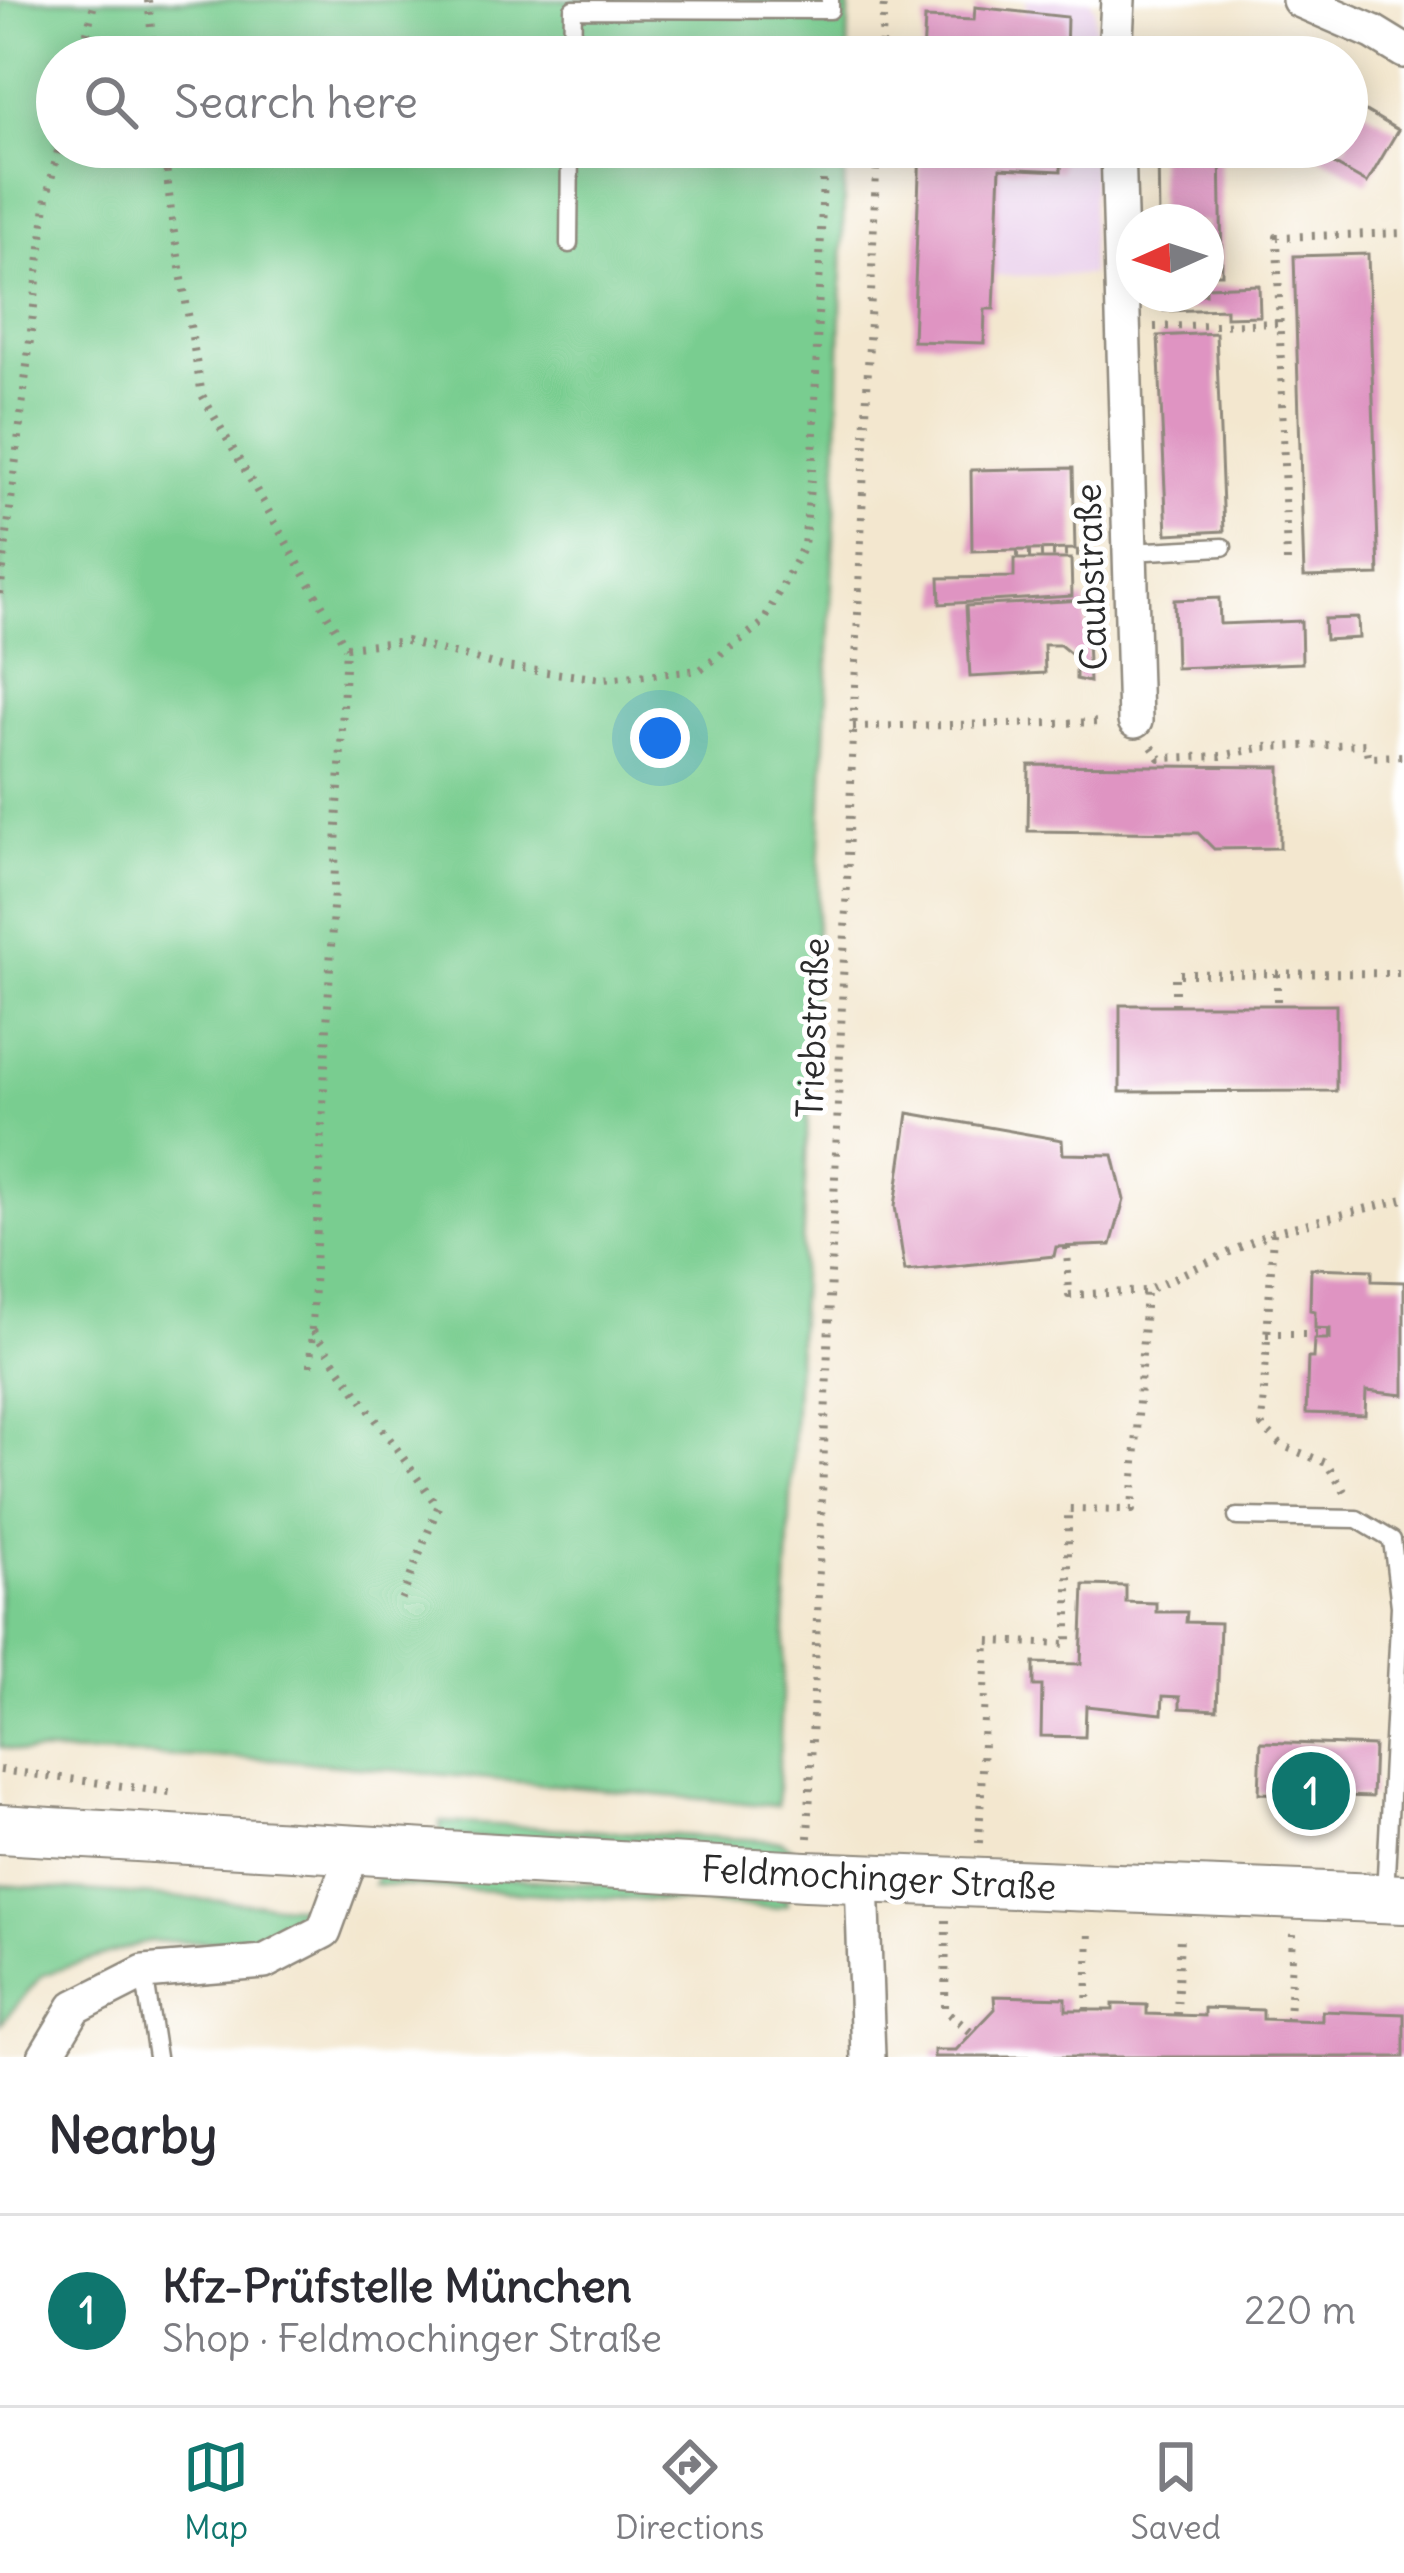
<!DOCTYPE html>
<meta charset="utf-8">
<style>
body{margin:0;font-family:Delius,sans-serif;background:#f7f7f7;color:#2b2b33}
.compass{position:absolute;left:1116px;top:204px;width:108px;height:108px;border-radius:50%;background:#fff;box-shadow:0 6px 30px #0003;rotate:267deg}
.you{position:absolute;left:660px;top:738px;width:42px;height:42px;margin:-30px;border:9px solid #fff;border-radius:50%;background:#1a73e8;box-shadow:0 0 0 18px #1a73e833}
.badge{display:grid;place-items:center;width:78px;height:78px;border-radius:50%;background:#0f766e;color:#fff;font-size:39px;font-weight:700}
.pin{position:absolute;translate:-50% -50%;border:6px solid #fff;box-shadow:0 3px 12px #0006}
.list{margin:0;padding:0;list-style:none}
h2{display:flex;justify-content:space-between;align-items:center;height:156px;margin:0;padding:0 48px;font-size:51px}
h2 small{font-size:39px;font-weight:400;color:#7c7c81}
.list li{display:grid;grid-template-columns:78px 1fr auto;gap:36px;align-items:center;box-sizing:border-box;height:192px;padding:0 48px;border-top:3px solid #e1e1e2}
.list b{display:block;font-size:45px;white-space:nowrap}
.list p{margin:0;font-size:39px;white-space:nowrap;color:#7c7c81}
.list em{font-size:39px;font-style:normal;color:#7c7c81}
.icon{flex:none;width:66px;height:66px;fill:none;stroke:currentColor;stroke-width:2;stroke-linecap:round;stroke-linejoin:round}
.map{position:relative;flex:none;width:1404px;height:2057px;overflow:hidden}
.search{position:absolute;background:#fff;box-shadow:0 6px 30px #0003;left:36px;right:36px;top:36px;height:132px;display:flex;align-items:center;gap:30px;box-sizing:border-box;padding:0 42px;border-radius:66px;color:#7c7c81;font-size:45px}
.sheet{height:348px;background:#fff}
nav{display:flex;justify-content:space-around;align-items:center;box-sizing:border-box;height:168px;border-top:3px solid #e1e1e2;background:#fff;font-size:33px;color:#7c7c81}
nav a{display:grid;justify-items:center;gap:6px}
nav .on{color:#0f766e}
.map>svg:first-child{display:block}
.built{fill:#ead1ec}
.green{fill:#79cd90;stroke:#527c5e;stroke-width:3}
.building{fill:#df94c2}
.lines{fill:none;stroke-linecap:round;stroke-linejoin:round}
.lane-casing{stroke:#8f897d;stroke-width:21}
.street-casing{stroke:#8f897d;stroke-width:38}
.secondary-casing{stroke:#8f897d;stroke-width:52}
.path{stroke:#8f897d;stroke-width:8;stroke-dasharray:3 9;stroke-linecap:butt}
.lane{stroke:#fff;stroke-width:16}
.street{stroke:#fff;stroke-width:33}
.secondary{stroke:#fff;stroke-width:48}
.labels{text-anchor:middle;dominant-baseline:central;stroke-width:10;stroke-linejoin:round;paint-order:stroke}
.street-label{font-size:36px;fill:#2b2b2b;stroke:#fff}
</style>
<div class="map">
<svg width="1404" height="2057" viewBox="0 0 1404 2057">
<rect width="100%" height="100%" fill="#fff"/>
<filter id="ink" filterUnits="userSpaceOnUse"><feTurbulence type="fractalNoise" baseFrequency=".00833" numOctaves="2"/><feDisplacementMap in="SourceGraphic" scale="24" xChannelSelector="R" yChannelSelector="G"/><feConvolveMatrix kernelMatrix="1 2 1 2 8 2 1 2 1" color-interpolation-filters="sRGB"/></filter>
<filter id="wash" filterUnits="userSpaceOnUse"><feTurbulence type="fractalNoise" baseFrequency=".004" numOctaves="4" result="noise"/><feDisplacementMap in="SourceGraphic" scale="48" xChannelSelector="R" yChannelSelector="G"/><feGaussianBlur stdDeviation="2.7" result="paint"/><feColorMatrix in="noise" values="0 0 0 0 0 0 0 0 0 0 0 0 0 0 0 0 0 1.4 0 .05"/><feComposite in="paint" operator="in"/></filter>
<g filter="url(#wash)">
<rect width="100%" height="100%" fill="#f3e7cf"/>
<path class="built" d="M1026,0H1090L1095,8V57H1003L974,20L975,7L1025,12Z
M1000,147H1093L1090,275L995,276Z"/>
<path class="green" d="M0,0H849L848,57H57V147H845L837,468L777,1806L275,1759L22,1752L0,1747Z
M440,1822L781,1841L791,1848L790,1856L441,1837Z
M379,1871L786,1895L787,1905L775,1908L374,1884Z
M0,1885L305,1907L256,1942L149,1941L42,1975L0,2025Z"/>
<g id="blocks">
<path class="building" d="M975,7L1067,17L1066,57H923L925,18L974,20Z
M1159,41L1197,42L1244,57H1159Z
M1347,100L1398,130L1367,183L1304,147H1347Z
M920,147H1062L1061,171L1000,168L994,309H985L984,343L913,341Z
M1158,147H1220L1222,274H1206V222H1159Z
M1368,254L1379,575L1304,577L1294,256Z
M1259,285L1260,316L1226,317V309L1164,311V294H1206V287Z
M1216,333L1224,531L1167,534L1158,336Z
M1073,468L1075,549L972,551L971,470Z
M1014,559H1071L1072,596L940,604L939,578L1014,577Z
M1219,598L1220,624L1301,621L1302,663L1176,668L1174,600Z
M1085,600L1089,682L1076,679V658L1060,645H1044L1045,673L970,677L966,606Z
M1358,618L1359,638L1325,640L1324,619Z
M1029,765L1280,767V848L1214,849L1198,833L1028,831Z
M1120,1005H1336V1091L1120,1092Z
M908,1113L1062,1140L1063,1154L1113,1155L1124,1200L1111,1245L1056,1247L1054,1256L905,1271L895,1206Z
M1311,1268L1372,1270V1281L1404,1282V1395L1366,1391L1365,1415L1306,1413L1308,1358H1313L1314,1339H1330V1329L1315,1328V1311L1310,1310Z
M1084,1585L1126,1586V1602L1156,1603V1612H1187L1186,1622L1220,1623L1217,1710L1180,1708V1697L1163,1696L1162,1714L1086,1706L1085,1737L1041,1736L1042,1686H1034V1663L1081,1664Z
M1261,1742L1374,1746L1372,1797L1259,1793Z
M994,1996L1066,1998V2010H1113V2004L1147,2005V2014L1204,2016V2008L1263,2010V2019L1322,2021V2011L1404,2014V2057H934V2050H956L995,2009Z"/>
</g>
</g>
<g filter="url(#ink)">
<use href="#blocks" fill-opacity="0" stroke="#8f897d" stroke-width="3"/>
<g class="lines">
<g class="lane-casing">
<path id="lane" d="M572,57L573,9L830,10V0
M569,244L570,147
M1129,552L1223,547
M1237,1517L1357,1519L1392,1540L1400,1606L1385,1894
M144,1972L157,2057"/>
</g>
<g class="street-casing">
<path id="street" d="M1299,0L1373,32L1404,51
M1115,57L1118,0
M1118,147L1135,721
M862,1878L868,2057
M45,2057L75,2007L144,1972L264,1962L324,1931L354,1849"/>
</g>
<g class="secondary-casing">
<path id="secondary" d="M0,1829L806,1876L1404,1899"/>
</g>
<path class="path" d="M148,0L154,57
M81,57L95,0
M828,57L829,35
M881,57L884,0
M164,147L172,221L202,395L346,647
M1154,327L1279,323
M1016,555L1099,552
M1287,562L1277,237L1404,233
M0,594L47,196L59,147
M853,727L1103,722
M1152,747L1160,758L1221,756L1264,747L1366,744L1368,757L1404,756
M1277,974V1005
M1175,1005V974L1404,973
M1273,1233L1262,1426L1281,1445L1326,1463L1348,1497
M1067,1247L1069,1295L1146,1291
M313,1331L438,1507L400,1603
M1266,1334H1330
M310,1366L346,647L406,641L505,667L603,679L700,670L763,623L804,545L813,460L824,147
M0,1770L177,1793
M808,1838L877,147
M979,1843L987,1641L1068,1644V1509L1132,1510L1146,1291L1273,1232L1404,1199
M946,1920L945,2010L972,2033
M1087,2010L1089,1928
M1177,2015L1180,1933
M1289,2020L1293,1934"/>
<use href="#lane" class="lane"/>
<use href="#street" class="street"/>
<use href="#secondary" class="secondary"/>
</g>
</g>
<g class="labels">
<g class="street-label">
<text transform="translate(1091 577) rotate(-92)">Caubstraße</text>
<text transform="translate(813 1028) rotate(-88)">Triebstraße</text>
<text transform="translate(879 1878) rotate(3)">Feldmochinger Straße</text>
</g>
</g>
</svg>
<svg class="compass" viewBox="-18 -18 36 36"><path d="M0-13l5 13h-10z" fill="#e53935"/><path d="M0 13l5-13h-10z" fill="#7c7c81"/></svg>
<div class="you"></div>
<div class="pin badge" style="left:1311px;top:1791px">1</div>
<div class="search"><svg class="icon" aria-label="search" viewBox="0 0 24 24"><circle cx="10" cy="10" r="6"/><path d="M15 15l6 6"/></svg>Search here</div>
</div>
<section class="sheet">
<h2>Nearby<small></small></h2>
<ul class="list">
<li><span class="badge">1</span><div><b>Kfz-Prüfstelle München</b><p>Shop · Feldmochinger Straße</p></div><em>220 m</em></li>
</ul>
</section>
<nav>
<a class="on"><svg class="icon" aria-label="map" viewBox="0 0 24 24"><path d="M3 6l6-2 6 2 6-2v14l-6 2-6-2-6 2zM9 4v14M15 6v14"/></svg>Map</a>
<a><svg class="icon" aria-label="directions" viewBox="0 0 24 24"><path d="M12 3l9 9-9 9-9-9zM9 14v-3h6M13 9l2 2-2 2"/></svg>Directions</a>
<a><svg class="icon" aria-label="saved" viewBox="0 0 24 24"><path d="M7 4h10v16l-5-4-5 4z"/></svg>Saved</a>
</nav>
